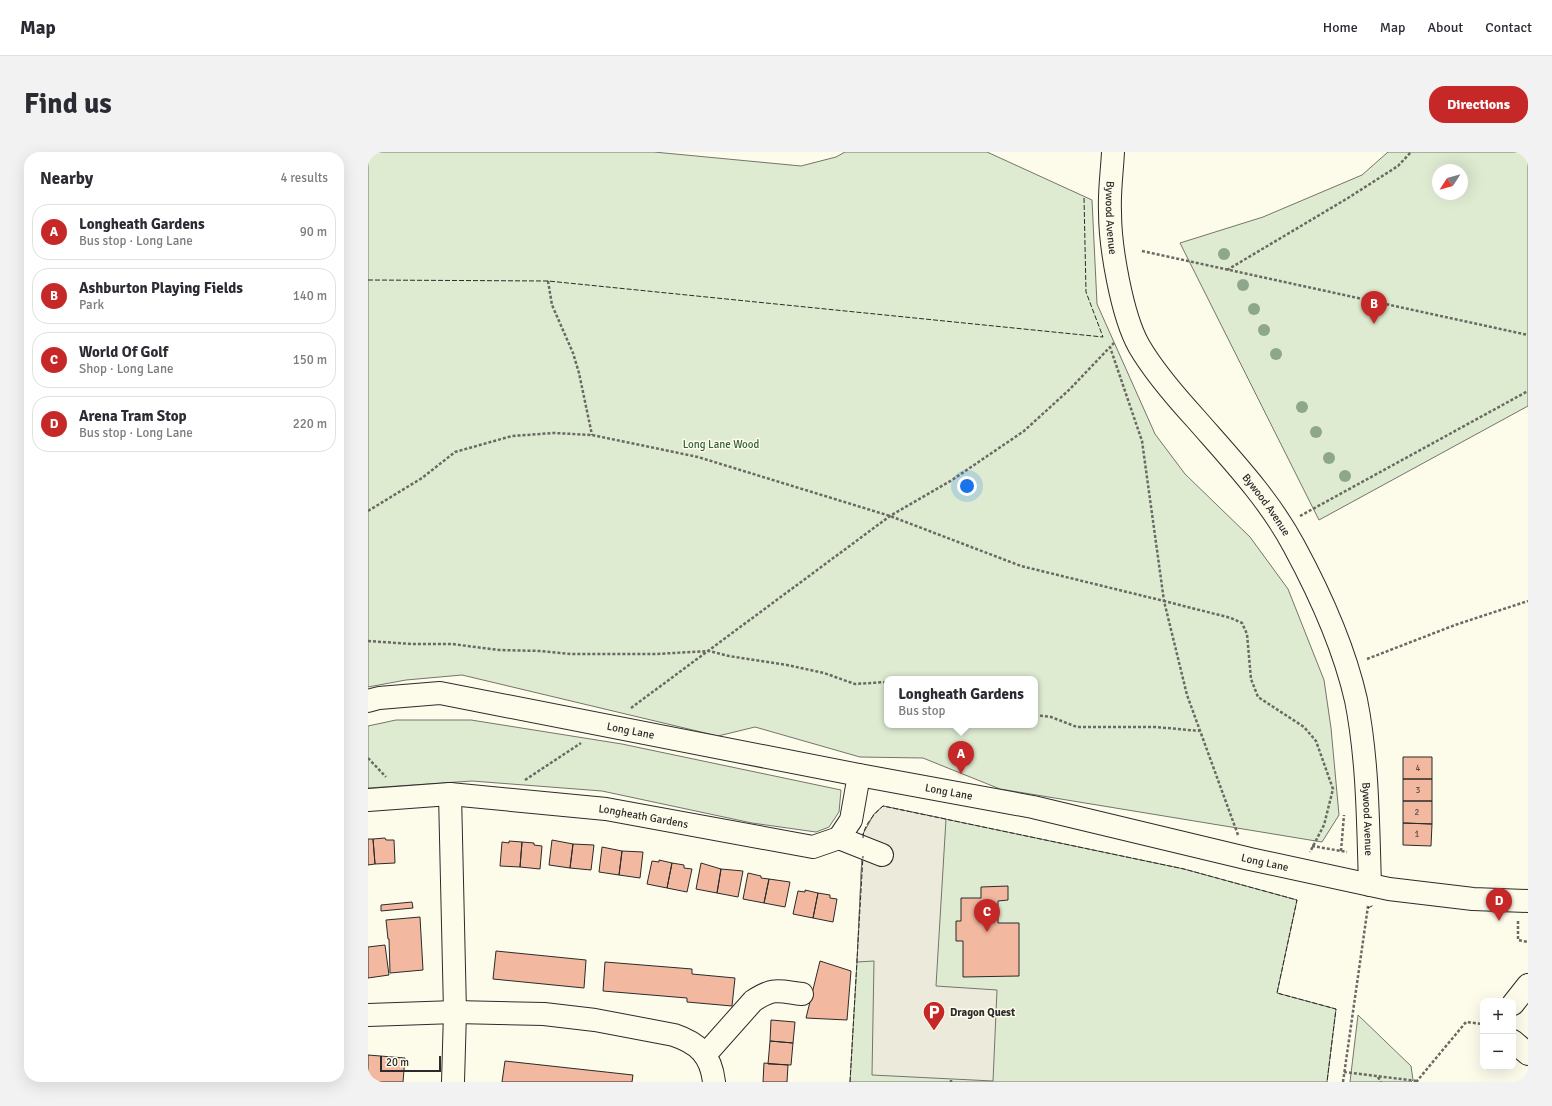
<!DOCTYPE html>
<meta charset="utf-8">
<style>
body{margin:0;font-family:Signika,sans-serif;background:#f2f2f3;color:#2b2b33}
.controls{position:absolute;right:12px;bottom:12px;display:grid;overflow:hidden;border-radius:8px;box-shadow:0 4px 16px #0002}
.controls button{width:36px;height:36px;display:grid;place-items:center;padding:0;border:0;border-bottom:1px solid #e1e1e2;background:#fff;color:#2b2b33;font:20px sans-serif}
.compass{position:absolute;left:1064px;top:12px;width:36px;height:36px;border-radius:50%;background:#fff;box-shadow:0 4px 16px #0002;rotate:234deg}
.scale{position:absolute;left:12px;bottom:10px;width:61px;box-sizing:border-box;padding-left:4px;border:2px solid #2b2b2b;border-top:0;font-size:11px;line-height:14px;white-space:nowrap;color:#2b2b2b;-webkit-text-stroke:3px #fdfbea;paint-order:stroke}
.you{position:absolute;left:599px;top:334px;width:14px;height:14px;margin:-10px;border:3px solid #fff;border-radius:50%;background:#1a73e8;box-shadow:0 0 0 6px #1a73e833}
.badge{display:grid;place-items:center;width:26px;height:26px;border-radius:50%;background:#c62828;color:#fff;font-size:13px;font-weight:700}
.pin{position:absolute;translate:-50% -33px;filter:drop-shadow(0 1px 2px #0008)}
.pin::after{content:'';position:absolute;top:21px;width:14px;height:12px;background:inherit;clip-path:polygon(0 0,100% 0,50% 100%)}
.popup{position:absolute;left:516px;top:524px;width:154px;height:52px;box-sizing:border-box;display:grid;place-content:center;border-radius:8px;background:#fff;filter:drop-shadow(0 1px 3px #0005);font-size:13px;white-space:nowrap;color:#7c7c81}
.popup b{font-size:15px;color:#2b2b33}
.popup::after{content:'';position:absolute;left:50%;top:100%;margin-left:-8px;border:8px solid transparent;border-top-color:#fff}
.list{margin:0;padding:0;list-style:none}
h2{display:flex;justify-content:space-between;align-items:center;height:52px;margin:0;padding:0 16px;font-size:17px}
h2 small{font-size:13px;font-weight:400;color:#7c7c81}
.list li{display:grid;grid-template-columns:26px 1fr auto;gap:12px;align-items:center;box-sizing:border-box;height:56px;margin:0 8px 8px;padding:0 8px;border:1px solid #e1e1e2;border-radius:16px}
.list b{display:block;font-size:15px;white-space:nowrap}
.list p{margin:0;font-size:13px;white-space:nowrap;color:#7c7c81}
.list em{font-size:13px;font-style:normal;color:#7c7c81}
.map{position:relative;flex:none;width:1160px;height:930px;overflow:hidden;border-radius:16px}
header{display:flex;align-items:center;gap:24px;box-sizing:border-box;height:56px;padding:0 20px;background:#fff;border-bottom:1px solid #e1e1e2}
header strong{font-size:19px}
nav{display:flex;gap:22px;margin-inline-start:auto;font-size:14px}
.intro{display:flex;align-items:center;justify-content:space-between;box-sizing:border-box;height:96px;padding:0 24px}
h1{margin:0;font-size:28px}
.button{padding:10px 18px;border-radius:16px;background:#c62828;color:#fff;font-size:14px;font-weight:700}
main{display:flex;gap:24px;padding:0 24px}
aside{flex:1;background:#fff;border-radius:16px;box-shadow:0 4px 16px #0002}
.map>svg:first-child{display:block}
.green{fill:#deebd1;stroke:#74746e;fill-rule:evenodd}
.parking{fill:#eceadb;stroke:#74746e}
.building{fill:#f2b8a0;stroke:#2b2b2b}
.lines{fill:none;stroke-linecap:round;stroke-linejoin:round}
.minor-casing{stroke:#2b2b2b;stroke-width:24}
.major-casing{stroke:#2b2b2b;stroke-width:24}
.path{stroke:#6a6964;stroke-width:2.5;stroke-dasharray:3 2;stroke-linecap:butt}
.minor{stroke:#fdfbea;stroke-width:22}
.major{stroke:#fdfbea;stroke-width:22}
.fence{stroke:#2b2b2b;stroke-width:1;stroke-dasharray:5 2;stroke-linecap:butt}
.tree{fill:#8ea78a}
.labels{text-anchor:middle;dominant-baseline:central;stroke-width:3;stroke-linejoin:round;paint-order:stroke}
.number-label{font-size:9px;fill:#5d4e48}
.street-label{font-size:11px;fill:#2b2b2b;stroke:#fdfbea}
.park-label{font-size:11px;fill:#34623c;stroke:#fdfbea}
.poi-label{font-size:11px;font-weight:bold;fill:#2b2b2b;stroke:#fdfbea;text-anchor:start}
</style>
<header>
<strong>Map</strong>
<nav><a>Home</a><a>Map</a><a>About</a><a>Contact</a></nav>
</header>
<div class="intro"><h1>Find us</h1><a class="button">Directions</a></div>
<main>
<aside>
<h2>Nearby<small>4 results</small></h2>
<ul class="list">
<li><span class="badge">A</span><div><b>Longheath Gardens</b><p>Bus stop · Long Lane</p></div><em>90 m</em></li>
<li><span class="badge">B</span><div><b>Ashburton Playing Fields</b><p>Park</p></div><em>140 m</em></li>
<li><span class="badge">C</span><div><b>World Of Golf</b><p>Shop · Long Lane</p></div><em>150 m</em></li>
<li><span class="badge">D</span><div><b>Arena Tram Stop</b><p>Bus stop · Long Lane</p></div><em>220 m</em></li>
</ul>
</aside>
<div class="map">
<svg width="1160" height="930" viewBox="0 0 1160 930">
<rect width="100%" height="100%" fill="#fdfbea"/>
<path class="green" d="M4,0H286L433,14L468,5L477,0H619L724,48L729,152L787,282L817,322L882,385L920,437L956,528L963,576L971,663L954,690L632,637L555,606L492,605L387,575L350,584L94,523L38,528L0,535V8ZM519,527H667V573H519Z
M1020,0H1160V254L951,368L812,91L895,65L994,23ZM1070,18H1094V42H1070Z
M28,568H103L254,592L473,638L471,660L461,675L448,680L384,671L234,639L104,629L0,636V574Z
M515,654L816,717L929,748L909,841L968,857L959,930H482L489,810L495,682L506,662Z
M990,863L1043,914L1045,928L1043,930H982Z"/>
<path class="parking" d="M515,654L578,667L568,834L629,838L625,929L504,923L506,809L489,810L495,682L506,662Z"/>
<path class="building" d="M1035,605H1064V627H1035Z
M1035,627H1064V649H1035Z
M1035,649H1064V672L1035,671Z
M1035,671L1064,672L1063,694L1035,693Z
M17,686L18,688H26L27,711L7,712L5,687Z
M0,687H5L7,712L0,713Z
M184,688L205,692L202,716L181,713Z
M141,689L154,690L152,715L132,714L134,690L141,691Z
M154,690L166,691V693L174,694L172,717L152,715Z
M205,692L226,693L223,718L202,716Z
M234,695L254,699L251,723L231,720Z
M254,699L275,700L272,726L251,723Z
M291,708L304,711L299,736L279,732L284,709L291,710Z
M304,711L316,713V716L324,717L319,740L299,736Z
M333,711L353,717L349,741L328,737Z
M353,717L375,719L370,745L349,741Z
M380,721L393,724V726L401,727L396,751L375,747Z
M401,727L422,730L417,755L396,751Z
M640,734V748L630,749V771H651V824L595,825V789H588V769H593V746H613V735Z
M437,738L450,741L445,766L425,762L430,739L437,740Z
M450,741L462,743V746L469,747L465,770L445,766Z
M44,750L45,756L13,759V753Z
M52,765L55,818L22,821L21,787H20L18,768Z
M17,793L21,823L0,826V795Z
M128,799L218,808L216,836L125,827Z
M452,809L483,819L479,868L438,866Z
M237,810L324,817V822L367,826L364,854L319,850V846L235,839Z
M403,868L427,870L425,891L402,889Z
M402,889L425,891L423,913L400,912Z
M0,903L37,906L35,930H0Z
M137,909L265,923L264,930H134Z
M396,911L420,913L419,930H395Z"/>
<g class="lines">
<g class="minor-casing">
<g id="minor">
<path id="s1" d="M745,0C744,20 741,40 742,60C742,95 754,164 771,194C786,220 807,244 828,267C863,307 901,347 926,394C952,442 976,495 988,548C1000,608 1000,672 1002,733"/>
<path d="M82,642L87,860L85,930"/>
<path id="s2" d="M0,648L82,642L238,657L445,695L471,686L483,668L491,623"/>
<path d="M471,686L514,703"/>
<path d="M1145,852L1160,833"/>
<path d="M0,863L87,860L176,862L227,868L306,883C330,891 343,903 346,930"/>
<path d="M1145,889L1160,902"/>
<path d="M337,903L385,849C406,835 410,839 434,842"/>
</g>
</g>
<g class="major-casing">
<g id="major">
<path id="s3" d="M0,549L11,546L72,541L491,623L665,655L882,707L1021,737L1105,747L1160,749"/>
</g>
</g>
<path class="path" d="M774,99L1160,183
M859,118L980,46L1030,14L1043,0
M180,129L184,153L205,201L211,221L224,283
M0,359L54,326L87,300L144,284L186,281L224,283L330,305L522,364L653,414L796,449L774,289L742,195L746,191
M932,364L1160,239
M0,489L44,492H84L131,498L173,499L203,502H288L341,499L361,504L419,513L456,521L487,532L519,530
M999,507L1087,473L1160,449
M263,556L522,364L584,328L656,279L702,237L742,195
M667,563L683,565L709,575H788L832,579
M0,606L18,625
M157,628L213,591
M870,683L819,543L796,449L863,466L874,471L879,482L883,527L890,545L936,575L948,589L965,637L956,673L942,700
M944,694L979,700
M973,699L976,663
M1150,769V788L1160,790
M976,920L1049,929
M1010,925L1013,930
M583,930V928
M975,930L1000,754
M1050,930L1049,929L1098,870L1115,872"/>
<use href="#minor" class="minor"/>
<use href="#major" class="major"/>
<path class="fence" d="M0,128L180,129L735,185L718,140L716,45
M495,686C495,674 506,662 515,654L816,717L929,748L909,841L968,857L959,930
M1000,756L1006,753
M482,930L495,704"/>
</g>
<g class="tree">
<circle cx="856" cy="102" r="6"/>
<circle cx="875" cy="133" r="6"/>
<circle cx="886" cy="157" r="6"/>
<circle cx="896" cy="178" r="6"/>
<circle cx="908" cy="202" r="6"/>
<circle cx="934" cy="255" r="6"/>
<circle cx="948" cy="280" r="6"/>
<circle cx="961" cy="306" r="6"/>
<circle cx="977" cy="324" r="6"/>
</g>
<defs>
<g id="parking-pin" transform="scale(1.15)"><path d="M0 17L-7.5 6A9.5 9.5 0 1 1 7.5 6Z" fill="#c62828" stroke="#fdfbea"/><path d="M-3.5-5.5H1a3.5 3.5 0 0 1 0 7H-1V5.5H-3.5ZM-1-3.4V-.6H.8a1.4 1.4 0 0 0 0-2.8Z" fill="#fff"/></g>
</defs>
<g fill-rule="evenodd">
<use href="#parking-pin" x="566" y="860"/>
</g>
<g class="labels">
<g class="number-label">
<text x="1050" y="616">4</text>
<text x="1050" y="638">3</text>
<text x="1049" y="660">2</text>
<text x="1049" y="682">1</text>
</g>
<g class="street-label">
<text stroke="none"><textPath href="#s1" startOffset="66">Bywood Avenue</textPath></text>
<text stroke="none"><textPath href="#s1" startOffset="402">Bywood Avenue</textPath></text>
<text stroke="none"><textPath href="#s3" startOffset="267">Long Lane</textPath></text>
<text stroke="none"><textPath href="#s3" startOffset="591">Long Lane</textPath></text>
<text stroke="none"><textPath href="#s2" startOffset="277">Longheath Gardens</textPath></text>
<text stroke="none"><textPath href="#s1" startOffset="738">Bywood Avenue</textPath></text>
<text stroke="none"><textPath href="#s3" startOffset="915">Long Lane</textPath></text>
</g>
<g class="park-label">
<text x="353" y="292">Long Lane Wood</text>
</g>
<g class="poi-label">
<text x="582" y="860">Dragon Quest</text>
</g>
</g>
</svg>
<div class="controls">
<button>+</button>
<button>−</button>
</div>
<svg class="compass" viewBox="-18 -18 36 36"><path d="M0-13l5 13h-10z" fill="#e53935"/><path d="M0 13l5-13h-10z" fill="#7c7c81"/></svg>
<div class="scale">20 m</div>
<div class="you"></div>
<div class="pin badge" style="left:593px;top:622px">A</div>
<div class="popup"><b>Longheath Gardens</b>Bus stop</div>
<div class="pin badge" style="left:1006px;top:172px">B</div>
<div class="pin badge" style="left:619px;top:780px">C</div>
<div class="pin badge" style="left:1131px;top:769px">D</div>
</div>
</main>
